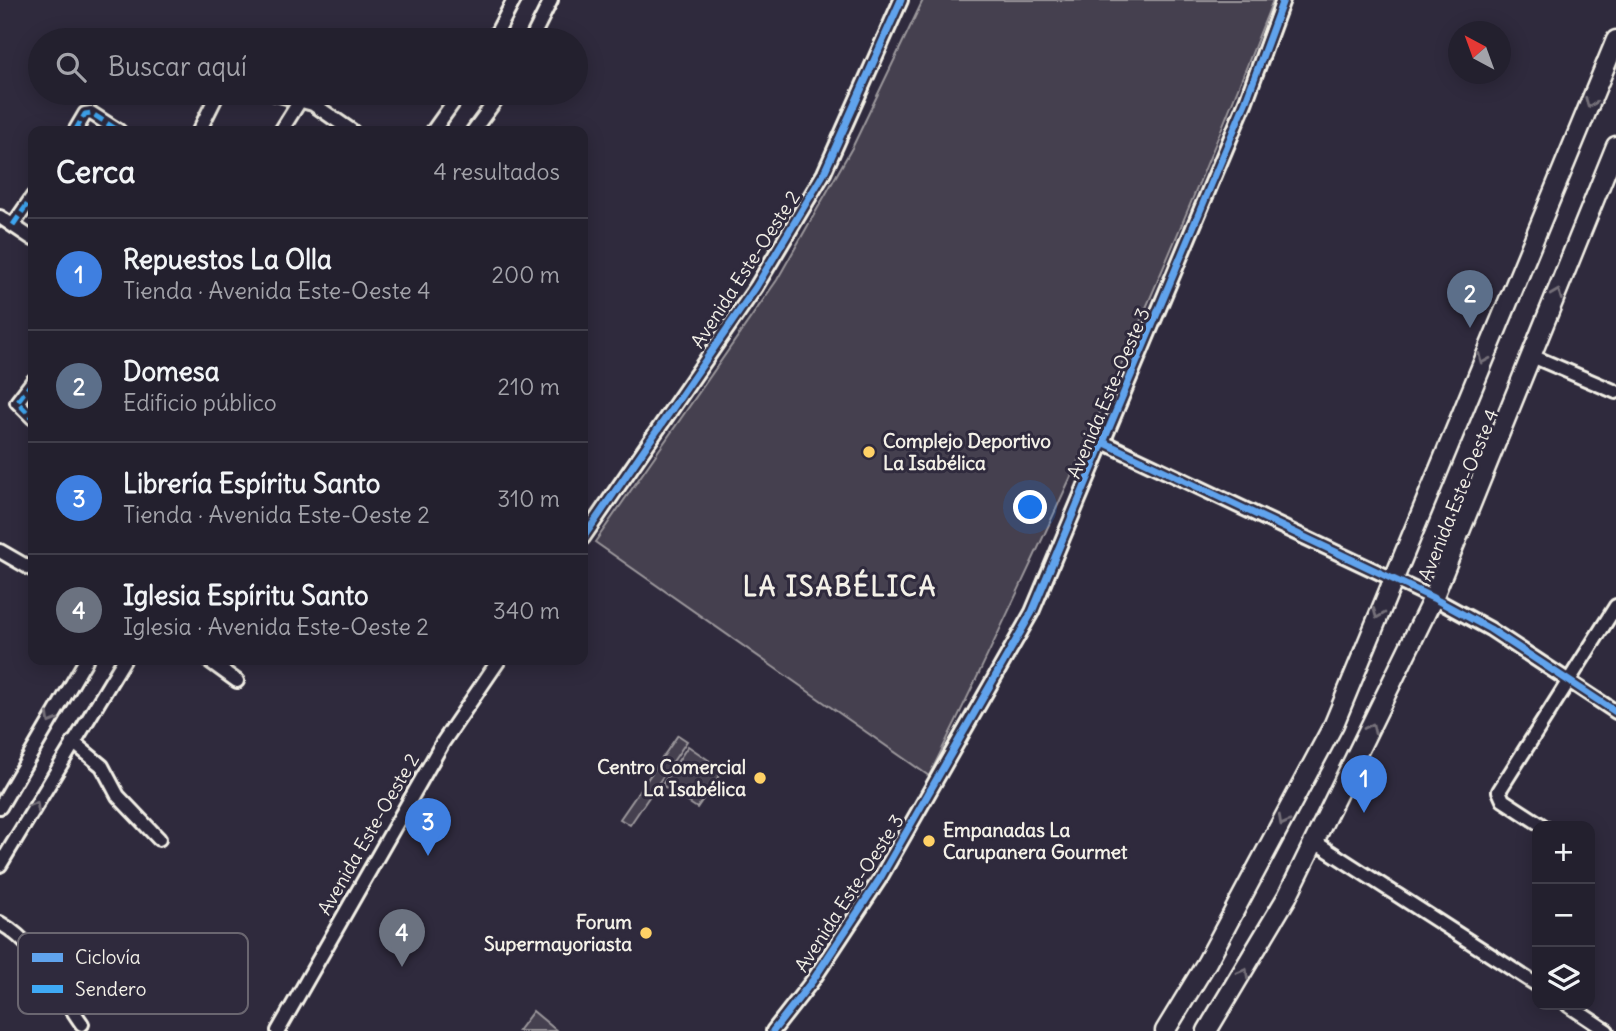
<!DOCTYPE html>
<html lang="es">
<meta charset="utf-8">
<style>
body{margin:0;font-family:Delius,sans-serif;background:#2f2d3a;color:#f1f3f6}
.controls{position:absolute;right:21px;bottom:21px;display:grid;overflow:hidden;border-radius:14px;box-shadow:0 4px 18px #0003}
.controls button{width:63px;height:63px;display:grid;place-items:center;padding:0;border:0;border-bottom:2px solid #403e4a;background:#23202e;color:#f1f3f6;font:35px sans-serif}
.compass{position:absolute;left:1448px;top:21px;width:63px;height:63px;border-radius:50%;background:#23202e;box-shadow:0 4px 18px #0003;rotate:319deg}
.you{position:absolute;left:1031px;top:508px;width:24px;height:24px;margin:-18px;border:5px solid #fff;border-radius:50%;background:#1a73e8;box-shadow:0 0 0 10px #1a73e833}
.badge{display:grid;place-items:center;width:46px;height:46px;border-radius:50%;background:#bca0f2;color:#fff;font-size:23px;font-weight:700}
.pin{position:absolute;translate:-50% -58px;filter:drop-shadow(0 2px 4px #0008)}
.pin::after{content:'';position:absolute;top:37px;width:24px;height:21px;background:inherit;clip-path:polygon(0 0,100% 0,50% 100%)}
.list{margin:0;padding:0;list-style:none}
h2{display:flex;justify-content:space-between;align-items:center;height:91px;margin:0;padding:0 28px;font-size:30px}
h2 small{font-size:23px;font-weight:400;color:#a3a3aa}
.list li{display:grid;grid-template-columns:46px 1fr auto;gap:21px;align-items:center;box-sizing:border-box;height:112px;padding:0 28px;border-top:2px solid #403e4a}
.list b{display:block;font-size:26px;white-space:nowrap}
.list p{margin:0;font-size:23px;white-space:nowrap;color:#a3a3aa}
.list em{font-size:23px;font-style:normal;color:#a3a3aa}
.icon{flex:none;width:38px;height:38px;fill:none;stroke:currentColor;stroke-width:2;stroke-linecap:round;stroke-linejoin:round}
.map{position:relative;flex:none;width:1616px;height:1031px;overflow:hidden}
.search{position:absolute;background:#23202e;box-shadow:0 4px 18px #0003;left:28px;top:28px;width:560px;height:77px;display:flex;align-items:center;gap:18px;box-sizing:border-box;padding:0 24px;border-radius:38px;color:#a3a3aa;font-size:26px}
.panel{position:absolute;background:#23202e;box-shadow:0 4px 18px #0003;left:28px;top:126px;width:560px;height:539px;border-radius:14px}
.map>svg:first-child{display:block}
.green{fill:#454050;stroke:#9c989c;stroke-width:2}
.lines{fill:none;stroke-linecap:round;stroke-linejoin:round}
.minor-casing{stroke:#f4f1e8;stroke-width:18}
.secondary-casing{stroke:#f4f1e8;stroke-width:23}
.minor{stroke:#2f2a3d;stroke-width:12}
.secondary{stroke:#2f2a3d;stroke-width:18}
.quiet{stroke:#3fa9f5;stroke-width:5;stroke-dasharray:10 5;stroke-linecap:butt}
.cycleway-casing{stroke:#2f2a3d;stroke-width:11}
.cycleway{stroke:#60a3ed;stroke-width:7}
.oneway{stroke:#747079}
.poi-dot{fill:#ffd166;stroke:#2f2a3d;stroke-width:2.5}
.labels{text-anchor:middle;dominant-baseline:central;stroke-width:6;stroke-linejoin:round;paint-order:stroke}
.street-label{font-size:19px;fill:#f4f1e8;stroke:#2f2a3d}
.poi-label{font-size:19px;font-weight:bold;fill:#f4f1e8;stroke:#2f2a3d;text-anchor:start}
.district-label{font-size:26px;font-weight:bold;letter-spacing:2px;fill:#f4f1e8;stroke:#2f2a3d}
.key{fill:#2f2a3d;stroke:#6a6670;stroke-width:2}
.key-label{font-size:19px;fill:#f4f1e8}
</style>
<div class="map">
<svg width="1616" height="1031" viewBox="0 0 1616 1031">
<rect width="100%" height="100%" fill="#2f2a3d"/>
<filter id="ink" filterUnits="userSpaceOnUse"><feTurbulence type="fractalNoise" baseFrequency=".0143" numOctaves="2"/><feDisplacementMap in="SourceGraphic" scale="14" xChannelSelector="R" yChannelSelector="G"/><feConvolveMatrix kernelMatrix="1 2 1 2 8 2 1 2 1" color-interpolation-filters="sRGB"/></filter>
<g filter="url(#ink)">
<path class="green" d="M923,0H1273C1170,264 1054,522 929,776L595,542L777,280L853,146Z
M678,735L687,741L630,825L620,819Z
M688,746L723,770L697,808L662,785Z
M533,1011L557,1031H518Z"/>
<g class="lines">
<g class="minor-casing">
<path id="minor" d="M493,40L514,0
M531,40L551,0
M272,93L313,104L352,131
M75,131L85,114L91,113L119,131
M199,131L218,93
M281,131L301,99
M433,131L460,93
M473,131L501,93
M0,217L33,239
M13,225L33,196
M1532,356L1616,392
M33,381L17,402L33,418
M1105,443L1433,598L1490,629L1616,712
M583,538L756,287L824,173L901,0
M0,551L33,570
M208,660L237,681
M73,742L102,766L118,796L159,839
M0,807L86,660
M1543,826L1503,800L1499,791L1616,606
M1315,842L1537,985
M0,865L124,660
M0,923C39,945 56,988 82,1024
M1568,1005L1607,1031
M278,1031L443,742L499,660
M773,1031L813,980L879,880L1032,612L1246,101L1283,0"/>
</g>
<g class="secondary-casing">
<path id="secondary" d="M1165,1031L1207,962L1334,724L1616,40
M1207,1031L1287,897L1433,598L1616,146"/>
</g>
<use href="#minor" class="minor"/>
<use href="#secondary" class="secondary"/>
<path class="quiet" d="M75,131L85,114L91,113L119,131
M13,225L33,196
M33,381L17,402L33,418"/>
<g class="cycleway-casing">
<path id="cycleway" d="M1105,443L1433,598L1490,629L1616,712
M583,538L756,287L824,173L901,0
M773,1031L813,980L879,880L1032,612L1246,101L1283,0"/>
</g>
<use href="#cycleway" class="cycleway"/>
</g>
<defs><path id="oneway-chevron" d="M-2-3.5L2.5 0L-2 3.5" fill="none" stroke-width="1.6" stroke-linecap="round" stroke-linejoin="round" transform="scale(1.75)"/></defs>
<g class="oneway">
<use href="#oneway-chevron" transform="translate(1590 103) rotate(113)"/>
<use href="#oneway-chevron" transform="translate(1557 294) rotate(-68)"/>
<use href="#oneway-chevron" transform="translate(1483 359) rotate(113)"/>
<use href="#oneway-chevron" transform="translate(1378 614) rotate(112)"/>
<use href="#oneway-chevron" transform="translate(51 719) rotate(120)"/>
<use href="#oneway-chevron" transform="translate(1371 728) rotate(-65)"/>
<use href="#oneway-chevron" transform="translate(35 806) rotate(-59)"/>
<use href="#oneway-chevron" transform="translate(1283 821) rotate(118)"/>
<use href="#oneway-chevron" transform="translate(1244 973) rotate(-60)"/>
</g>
</g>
<g class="poi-dot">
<circle cx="869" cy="452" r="7"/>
<circle cx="760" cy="778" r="7"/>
<circle cx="929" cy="841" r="7"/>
<circle cx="646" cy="933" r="7"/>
</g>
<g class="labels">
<g class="street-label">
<text transform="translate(745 269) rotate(-57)">Avenida Este-Oeste 2</text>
<text transform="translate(1108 393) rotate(-67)">Avenida Este-Oeste 3</text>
<text transform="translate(1458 495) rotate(-68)">Avenida Este-Oeste 4</text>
<text transform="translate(368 834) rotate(-60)">Avenida Este-Oeste 2</text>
<text transform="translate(849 893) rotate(-57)">Avenida Este-Oeste 3</text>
</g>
<g class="poi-label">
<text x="883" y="441">Complejo Deportivo<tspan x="883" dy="22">La Isabélica</tspan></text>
<text x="746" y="767" text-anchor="end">Centro Comercial<tspan x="746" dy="22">La Isabélica</tspan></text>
<text x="943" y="830">Empanadas La<tspan x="943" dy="22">Carupanera Gourmet</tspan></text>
<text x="632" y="922" text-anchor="end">Forum<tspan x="632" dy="22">Supermayoriasta</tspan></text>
</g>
<g class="district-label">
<text x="840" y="586">LA ISABÉLICA</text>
</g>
</g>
<rect x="18" y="933" width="230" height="81" rx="10" class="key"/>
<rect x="32" y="953" width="31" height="9" fill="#60a3ed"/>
<rect x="32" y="985" width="31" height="8" fill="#3fa9f5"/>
<g class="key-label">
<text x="75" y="964">Ciclovía</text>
<text x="75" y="996">Sendero</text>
</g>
</svg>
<div class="controls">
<button>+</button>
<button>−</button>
<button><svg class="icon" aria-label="layers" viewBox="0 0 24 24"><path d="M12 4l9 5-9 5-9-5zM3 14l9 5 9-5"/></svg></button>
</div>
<svg class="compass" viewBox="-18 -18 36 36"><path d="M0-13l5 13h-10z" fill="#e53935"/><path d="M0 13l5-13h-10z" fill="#a3a3aa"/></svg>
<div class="you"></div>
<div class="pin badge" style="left:1364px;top:813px;background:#3f7fe0">1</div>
<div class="pin badge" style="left:1470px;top:328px;background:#5c6f8a">2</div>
<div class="pin badge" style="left:428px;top:856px;background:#3f7fe0">3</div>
<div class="pin badge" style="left:402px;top:967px;background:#6b7280">4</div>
<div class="search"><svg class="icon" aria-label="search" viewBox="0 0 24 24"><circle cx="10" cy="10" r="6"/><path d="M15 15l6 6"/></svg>Buscar aquí</div>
<section class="panel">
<h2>Cerca<small>4 resultados</small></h2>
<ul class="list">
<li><span class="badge" style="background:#3f7fe0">1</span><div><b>Repuestos La Olla</b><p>Tienda · Avenida Este-Oeste 4</p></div><em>200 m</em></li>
<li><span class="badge" style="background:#5c6f8a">2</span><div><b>Domesa</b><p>Edificio público</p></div><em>210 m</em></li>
<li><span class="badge" style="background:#3f7fe0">3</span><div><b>Librería Espíritu Santo</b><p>Tienda · Avenida Este-Oeste 2</p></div><em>310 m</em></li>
<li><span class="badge" style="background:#6b7280">4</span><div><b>Iglesia Espíritu Santo</b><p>Iglesia · Avenida Este-Oeste 2</p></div><em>340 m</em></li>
</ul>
</section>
</div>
